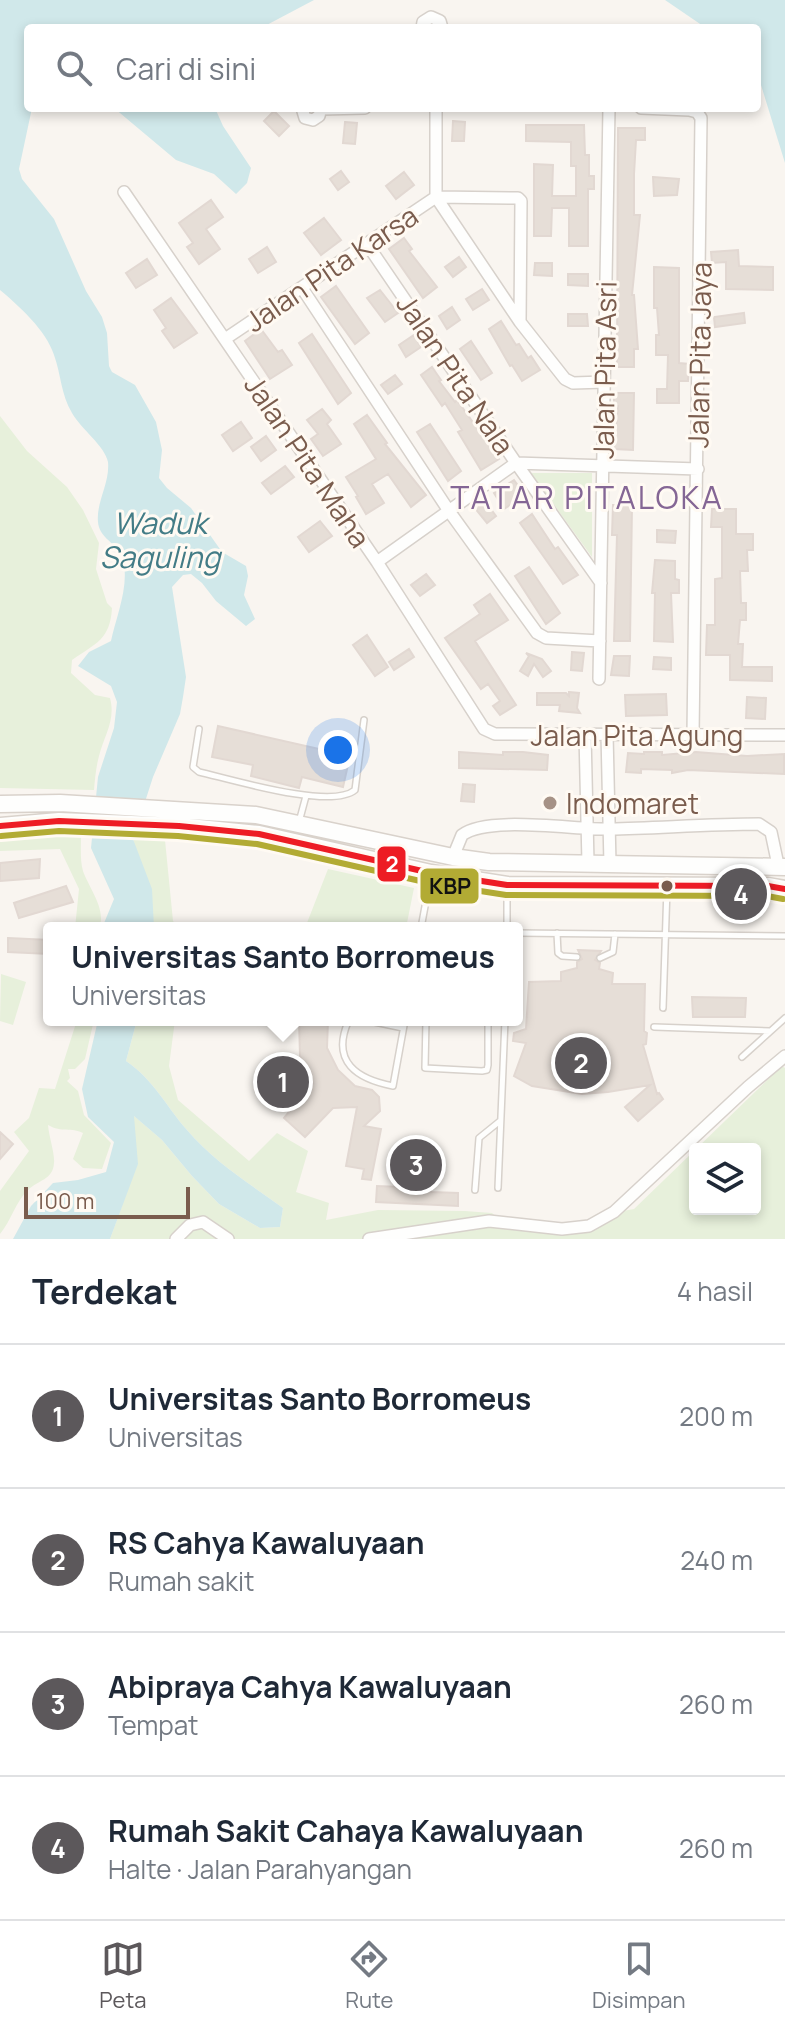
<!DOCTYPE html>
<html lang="id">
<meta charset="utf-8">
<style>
body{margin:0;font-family:Manrope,sans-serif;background:#f2f2f3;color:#1f2937}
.controls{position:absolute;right:24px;bottom:24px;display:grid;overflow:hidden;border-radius:8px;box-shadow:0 4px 12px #0003}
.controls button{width:72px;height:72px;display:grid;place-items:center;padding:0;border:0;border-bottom:2px solid #e0e1e3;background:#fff;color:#1f2937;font:40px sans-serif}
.scale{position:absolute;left:24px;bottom:20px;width:166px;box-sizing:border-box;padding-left:8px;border:4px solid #7a5c4d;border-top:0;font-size:22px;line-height:28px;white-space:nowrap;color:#7a5c4d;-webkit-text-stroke:6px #fffaf3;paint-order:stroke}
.you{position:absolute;left:338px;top:750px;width:28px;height:28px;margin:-20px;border:6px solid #fff;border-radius:50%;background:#1a73e8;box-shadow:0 0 0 12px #1a73e833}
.badge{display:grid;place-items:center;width:52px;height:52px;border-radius:50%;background:#5c585b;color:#fff;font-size:26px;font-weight:700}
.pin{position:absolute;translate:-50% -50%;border:4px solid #fff;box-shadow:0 2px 8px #0006}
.popup{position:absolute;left:43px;top:922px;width:480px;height:104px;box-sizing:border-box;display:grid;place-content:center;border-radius:8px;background:#fff;filter:drop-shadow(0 2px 6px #0005);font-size:26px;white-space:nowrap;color:#747a83}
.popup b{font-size:30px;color:#1f2937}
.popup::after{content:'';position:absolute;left:50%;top:100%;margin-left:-16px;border:16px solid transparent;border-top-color:#fff}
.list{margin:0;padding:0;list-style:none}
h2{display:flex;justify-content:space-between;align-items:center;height:104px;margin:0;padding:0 32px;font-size:34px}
h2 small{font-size:26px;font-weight:400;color:#747a83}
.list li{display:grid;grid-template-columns:52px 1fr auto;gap:24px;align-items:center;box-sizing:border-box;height:144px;padding:0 32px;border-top:2px solid #e0e1e3}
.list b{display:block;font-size:30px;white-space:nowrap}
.list p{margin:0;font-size:26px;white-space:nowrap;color:#747a83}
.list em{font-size:26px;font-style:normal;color:#747a83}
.icon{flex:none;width:44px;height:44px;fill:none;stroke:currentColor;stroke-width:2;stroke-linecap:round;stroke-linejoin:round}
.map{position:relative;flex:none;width:785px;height:1239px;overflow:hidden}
.search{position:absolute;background:#fff;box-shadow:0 4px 12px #0003;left:24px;right:24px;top:24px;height:88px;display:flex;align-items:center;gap:20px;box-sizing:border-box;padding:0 28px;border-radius:8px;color:#747a83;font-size:30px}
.sheet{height:680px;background:#fff}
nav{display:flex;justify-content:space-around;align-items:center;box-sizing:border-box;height:112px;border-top:2px solid #e0e1e3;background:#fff;font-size:22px;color:#747a83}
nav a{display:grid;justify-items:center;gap:4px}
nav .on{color:#5c585b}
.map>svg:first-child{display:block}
.green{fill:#e7f0db}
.water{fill:#d0e8ea}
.building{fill:#e6ded7;stroke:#e2d8d2;stroke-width:2}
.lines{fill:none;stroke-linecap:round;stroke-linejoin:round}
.lane-casing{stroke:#d7d1cb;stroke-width:8}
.street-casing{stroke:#d7d1cb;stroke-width:14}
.secondary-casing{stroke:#d9d2cb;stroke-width:19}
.lane{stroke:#fefefd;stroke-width:5}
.street{stroke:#fefefd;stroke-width:11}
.secondary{stroke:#fefefd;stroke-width:16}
.bus-1-casing{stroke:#fffaf3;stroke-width:12}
.bus-2-casing{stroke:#fffaf3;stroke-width:12}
.bus-1{stroke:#ed1c24;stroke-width:6}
.bus-2{stroke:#b2ab34;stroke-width:6}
.poi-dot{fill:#a69286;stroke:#fffaf3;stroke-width:3}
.bus-dot{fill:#7a5c4d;stroke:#fffaf3;stroke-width:3}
.labels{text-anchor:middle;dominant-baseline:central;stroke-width:6;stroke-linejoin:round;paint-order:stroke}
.street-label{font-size:28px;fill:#7a5c4d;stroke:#fffaf3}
.poi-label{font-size:28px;fill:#7a5c4d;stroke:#fffaf3;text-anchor:start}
.water-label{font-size:30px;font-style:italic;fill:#437c86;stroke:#fffaf3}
.quarter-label{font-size:32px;letter-spacing:2px;fill:#846695;stroke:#fffaf3}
.line-badge{stroke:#fffaf3;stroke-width:3}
.badge-label{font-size:22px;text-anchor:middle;font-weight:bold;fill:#fff}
.pale-badge-label{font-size:22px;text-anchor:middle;font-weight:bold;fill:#111}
</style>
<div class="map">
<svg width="785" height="1239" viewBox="0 0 785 1239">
<rect width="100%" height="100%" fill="#f9f5f0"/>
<path class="green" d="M0,416L27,451L67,487L83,510L99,543L96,569L107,603L112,608C110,640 96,643 72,660L71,673L95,695L110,698C116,720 104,736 99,756C96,767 95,779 94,790L0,788Z
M531,473H592V557Z
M35,837H81C81,848 80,861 83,871C89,888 107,910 99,928H75L79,889L60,849L0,851V840Z
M133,839L165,840L173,921L179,928H154Z
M328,869L414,888L406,928H305Z
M1,974L26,982L13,1025L0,1021Z
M77,1020H94L85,1059L75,1069H68L70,1078L67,1081L78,1091L84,1115L111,1143L102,1169L83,1168L73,1159L83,1133C71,1127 62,1133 48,1125C49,1137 55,1154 54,1163C53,1180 38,1180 28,1190C16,1201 11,1221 0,1234V1191L29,1151L14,1132L29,1118L39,1088L55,1089Z
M137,1020H175L169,1066L178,1100L249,1161L277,1133L308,1151L296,1192L329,1203L326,1220L378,1210L465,1211L492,1213L508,1228L571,1230L606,1214L634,1209L695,1150V1209H755V1149H696L782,1066L785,1068V1239H110L122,1206L133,1115L162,1140L192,1176L219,1204L260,1228L280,1227L283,1208C250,1184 214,1162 187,1130C166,1106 153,1079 126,1061Z"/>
<path class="water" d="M0,0H314L261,28H28V108H32L19,169L22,179L54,219L86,291L102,317L107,333L109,366L112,372L135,385L156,422L162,450L159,478L167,488L191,508L222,552L246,566L248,576L244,595L255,619L246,626L216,601L202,583L191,574L183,575L172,587L186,677L183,697L180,714L153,777L133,839L152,889L154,928H102L114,899L91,848L98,777L114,728L117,702L111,686L78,666L89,652L111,641C116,616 134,576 119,552C112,541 99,536 98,522C96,502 110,483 108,462C105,446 81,429 72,413C61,395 61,374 54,355C46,330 19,306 0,290Z
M665,0H785V163L757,72V28H706Z
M114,108H215L223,126L251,168L247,183L236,194L214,174L176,160Z
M98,1020H137L126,1061C153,1079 166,1106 187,1130C214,1162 250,1184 283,1208L280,1227L260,1228L219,1204L192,1176L162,1140L134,1116L138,1164L110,1239H13L31,1206L53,1183L78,1180L106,1172L114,1142L88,1117L82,1089Z"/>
<path class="building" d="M274,111L289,126L279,136L264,121Z
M453,121L465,122L464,141H452Z
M345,122L357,123L355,144L343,143Z
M526,125H584L585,155H589V176H594V189H588V246H569V208H552L551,236H534V164L553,165L552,196H576V166H571V142L526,141Z
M618,128H645V140H636L634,174V215H640L632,295H634L638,349H634V367H617Z
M341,171L349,182L338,190L330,179Z
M404,172L414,185L396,199L386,186Z
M653,177L679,179L677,195L654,196Z
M211,200L223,217L206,229L220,249L199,264L187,247L193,243L179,223Z
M324,218L341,240L321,255L304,233Z
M404,238L412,249L409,251L437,287L423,298L389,249Z
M267,247L276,262L258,273L249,259Z
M738,250L739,266L773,267V290L726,289V262L712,263L711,252Z
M459,257L466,267L453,277L445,267Z
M147,259L157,275L136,288L126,273Z
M535,263H552V276L534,275Z
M654,267L679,268V363L689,364L688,381H679V403H657V389H667L668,355H656V335H659L657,308H654Z
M568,274H588V286L568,285Z
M336,286L369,333L355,344L321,297Z
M482,289L489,300L473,310L466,299Z
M380,290L398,313L385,322L367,298Z
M171,298L197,333L174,348L162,331L166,328L154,310Z
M452,307L460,320L447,329L439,316Z
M744,313L745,323L715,327L714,317Z
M568,314H587L588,326H568Z
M501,321L516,345L519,344L528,358L531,356L540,370L522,381L512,365L510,366L489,329Z
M261,329L278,352L282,350L292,365L270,379L245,341Z
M312,334L351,393L338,404L299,343Z
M414,335L421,347L406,357L399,345Z
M471,341L492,373L481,380L460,349Z
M432,367L441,380L439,381L455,402L457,400L499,459L481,470L458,432L462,430L445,403L442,406L421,375Z
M395,375L402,384L388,394L381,385Z
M614,393H634L633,450L614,449L618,406H614Z
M322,409L331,420L327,424L341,444L323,456L311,439L318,434L307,420Z
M367,415L387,443L385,444L426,495L411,507L388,474L372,484L384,503L366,514L356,497L358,496L346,477L376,459L354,424Z
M241,422L252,438L233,451L222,435Z
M430,424L461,471L448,481L417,432Z
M266,436L276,450L261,461L251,447Z
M285,466L294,477L271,494L262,483Z
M514,480L525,495L504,509L494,493Z
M484,500L496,516L487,523L474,507Z
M613,505H632L630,641H614L617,535H612Z
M712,509H736V534H753V550H747L748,571H740L741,603H746V620H740L738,644H743L742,667H772V681L730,680V655H706L707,625H715V579L722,578V527H711Z
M532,514L555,549L558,547L578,575L563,584L520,523Z
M320,521L332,536L309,552L298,537Z
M657,530L676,531L675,543L657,542Z
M655,560L675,561V579L679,580V593H671L673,642L654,641L655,593H652Z
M529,567L560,613L546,624L515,576Z
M426,574L435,585L420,596L411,585Z
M490,594L508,620L475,641L516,705L500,715L493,706L500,701L488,684L481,689L445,638L480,614L474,605Z
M367,635L388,667L375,676L353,645Z
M409,649L414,657L394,670L389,662Z
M572,652L584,653L582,671L571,670Z
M526,653L542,659L551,671L543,677L534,664L528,676L520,671L529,656Z
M614,656H630L629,676L611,675Z
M654,657L671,658V670L653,669Z
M569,692L579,693L577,708L580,713L559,711L560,705H537V693H566L569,696Z
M666,694L667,715L626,716L625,695Z
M747,697L766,698L765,719L746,718Z
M218,726L350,756L343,787L302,777L299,788L251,776L253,765L212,757Z
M459,752L503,755V752H523L548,755L547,770L459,768Z
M644,752H662V755L696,752L747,756L784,754V774L688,770L672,773V770L641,769V773L626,772L628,753L644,754Z
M463,784L475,785L474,802L461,801Z
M40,859L39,878L0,881V863Z
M66,886L73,902L19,918L14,903Z
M8,938L49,940V954L8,952Z
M578,950L601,951L595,960L600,963L599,969L613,973L612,984H645L644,1031L647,1033L646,1044L643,1045L657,1094L659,1093L663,1099L638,1121L625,1107L650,1085L608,1092L582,1094L532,1086L514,1076L526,1043L513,1041L514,1033L526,1029L529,982L561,981V972L577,968V962L582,959Z
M692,997L746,998L745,1017H693Z
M299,1020H328L327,1048L338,1070L355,1086L372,1090L379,1097L380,1111L364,1126L381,1129L371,1180L362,1179L364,1169L346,1166L357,1107L333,1108L305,1137L284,1118L313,1083L300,1056Z
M0,1132L13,1144L0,1159Z
M402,1145L430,1146L431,1192L458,1193V1206L376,1202L377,1186L401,1187Z"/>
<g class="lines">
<g class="lane-casing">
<path id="lane" d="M199,729L193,767L199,772C230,779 331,810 355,790L364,720
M299,822L306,796
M507,889V928
M421,928L431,874
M517,933L785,936
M557,933L558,953L562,956L577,957
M600,958L613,952L615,934
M663,1008L667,888
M352,1020L348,1022C331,1062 357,1079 393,1086L405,1020
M365,1020L403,1028
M426,1020L425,1068L482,1071L487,1070L488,1065V1020
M654,1027L770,1031
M742,1057L785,1018
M498,1188L505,1020
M475,1190L479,1138L500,1121"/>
</g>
<g class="street-casing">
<path id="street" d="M422,28L423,22L431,17L440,21L442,28
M302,108L305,118L313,120L319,116L321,108
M436,108V197
M641,108L689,110L697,112L701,118L693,735
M322,109L365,108
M124,192L377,562L484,729L495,734L785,735
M436,197L520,322L565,379L573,383L604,382
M436,197L518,198L521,201L520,322
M367,244L516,463L601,583
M302,288L449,511L537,633L546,638L600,641
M225,339L436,197
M377,562L516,463L698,469
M599,679L609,108
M585,734L588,863
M607,734L610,864
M453,857L462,835C488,815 576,830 610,829C659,828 709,824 759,824L771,832L778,865
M176,1239L190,1225L203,1222L228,1239
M369,1239L489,1221L562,1229L589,1226L614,1212L748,1087L785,1056"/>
</g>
<g class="secondary-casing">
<path id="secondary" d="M0,804L60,803L256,815L453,857L489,862L785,867
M0,826L59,821L179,826L259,834L431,873L507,885L768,886L785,889"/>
</g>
<use href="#lane" class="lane"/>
<use href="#street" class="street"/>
<use href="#secondary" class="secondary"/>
<g class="bus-1-casing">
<path id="bus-1" d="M0,826L59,821L179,826L259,834L431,873L507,885L768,886L785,889"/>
</g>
<g class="bus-2-casing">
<path id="bus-2" d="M1,836L59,831L178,836L257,844L429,883L506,895L767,896L783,899"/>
</g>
<use href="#bus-1" class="bus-1"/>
<use href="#bus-2" class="bus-2"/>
</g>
<circle class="poi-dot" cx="550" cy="803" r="8"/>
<circle class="bus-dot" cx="667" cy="886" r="7"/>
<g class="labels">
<g class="street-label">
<text transform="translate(331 268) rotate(-34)">Jalan Pita Karsa</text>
<text transform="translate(699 355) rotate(-89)">Jalan Pita Jaya</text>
<text transform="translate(604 370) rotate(-89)">Jalan Pita Asri</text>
<text transform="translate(456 374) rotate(56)">Jalan Pita Nala</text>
<text transform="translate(308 461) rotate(56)">Jalan Pita Maha</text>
<text x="637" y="735">Jalan Pita Agung</text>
</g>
<g class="poi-label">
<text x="566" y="803">Indomaret</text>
</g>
<g class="water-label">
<text x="160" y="522">Waduk<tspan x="160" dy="34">Saguling</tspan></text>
</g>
<g class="quarter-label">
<text x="587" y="497">TATAR PITALOKA</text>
</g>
</g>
<g class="line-badge">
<rect x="376" y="845" width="31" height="38" rx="8" fill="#ed1c24"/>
<rect x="419" y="867" width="61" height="38" rx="8" fill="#b2ab34"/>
</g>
<g class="badge-label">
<text x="392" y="872">2</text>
</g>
<g class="pale-badge-label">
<text x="450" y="894">KBP</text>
</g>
</svg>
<div class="controls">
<button><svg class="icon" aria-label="layers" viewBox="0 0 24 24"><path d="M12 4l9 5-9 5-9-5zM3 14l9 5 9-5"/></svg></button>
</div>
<div class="scale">100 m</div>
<div class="you"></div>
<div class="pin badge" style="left:283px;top:1082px">1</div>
<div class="popup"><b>Universitas Santo Borromeus</b>Universitas</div>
<div class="pin badge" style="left:581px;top:1063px">2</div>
<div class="pin badge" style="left:416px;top:1165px">3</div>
<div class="pin badge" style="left:741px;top:894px">4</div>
<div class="search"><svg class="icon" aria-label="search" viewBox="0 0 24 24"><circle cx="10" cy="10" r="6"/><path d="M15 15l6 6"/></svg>Cari di sini</div>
</div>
<section class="sheet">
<h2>Terdekat<small>4 hasil</small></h2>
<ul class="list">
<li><span class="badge">1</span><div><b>Universitas Santo Borromeus</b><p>Universitas</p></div><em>200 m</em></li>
<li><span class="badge">2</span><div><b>RS Cahya Kawaluyaan</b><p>Rumah sakit</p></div><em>240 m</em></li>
<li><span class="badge">3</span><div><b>Abipraya Cahya Kawaluyaan</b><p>Tempat</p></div><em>260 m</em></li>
<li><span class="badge">4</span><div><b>Rumah Sakit Cahaya Kawaluyaan</b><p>Halte · Jalan Parahyangan</p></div><em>260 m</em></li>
</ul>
</section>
<nav>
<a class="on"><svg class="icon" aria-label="map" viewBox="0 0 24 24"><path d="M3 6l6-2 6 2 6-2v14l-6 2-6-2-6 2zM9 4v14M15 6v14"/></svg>Peta</a>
<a><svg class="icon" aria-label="directions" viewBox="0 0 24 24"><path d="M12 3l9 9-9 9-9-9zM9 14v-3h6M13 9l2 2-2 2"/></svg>Rute</a>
<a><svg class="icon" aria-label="saved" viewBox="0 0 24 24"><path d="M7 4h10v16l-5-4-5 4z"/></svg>Disimpan</a>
</nav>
